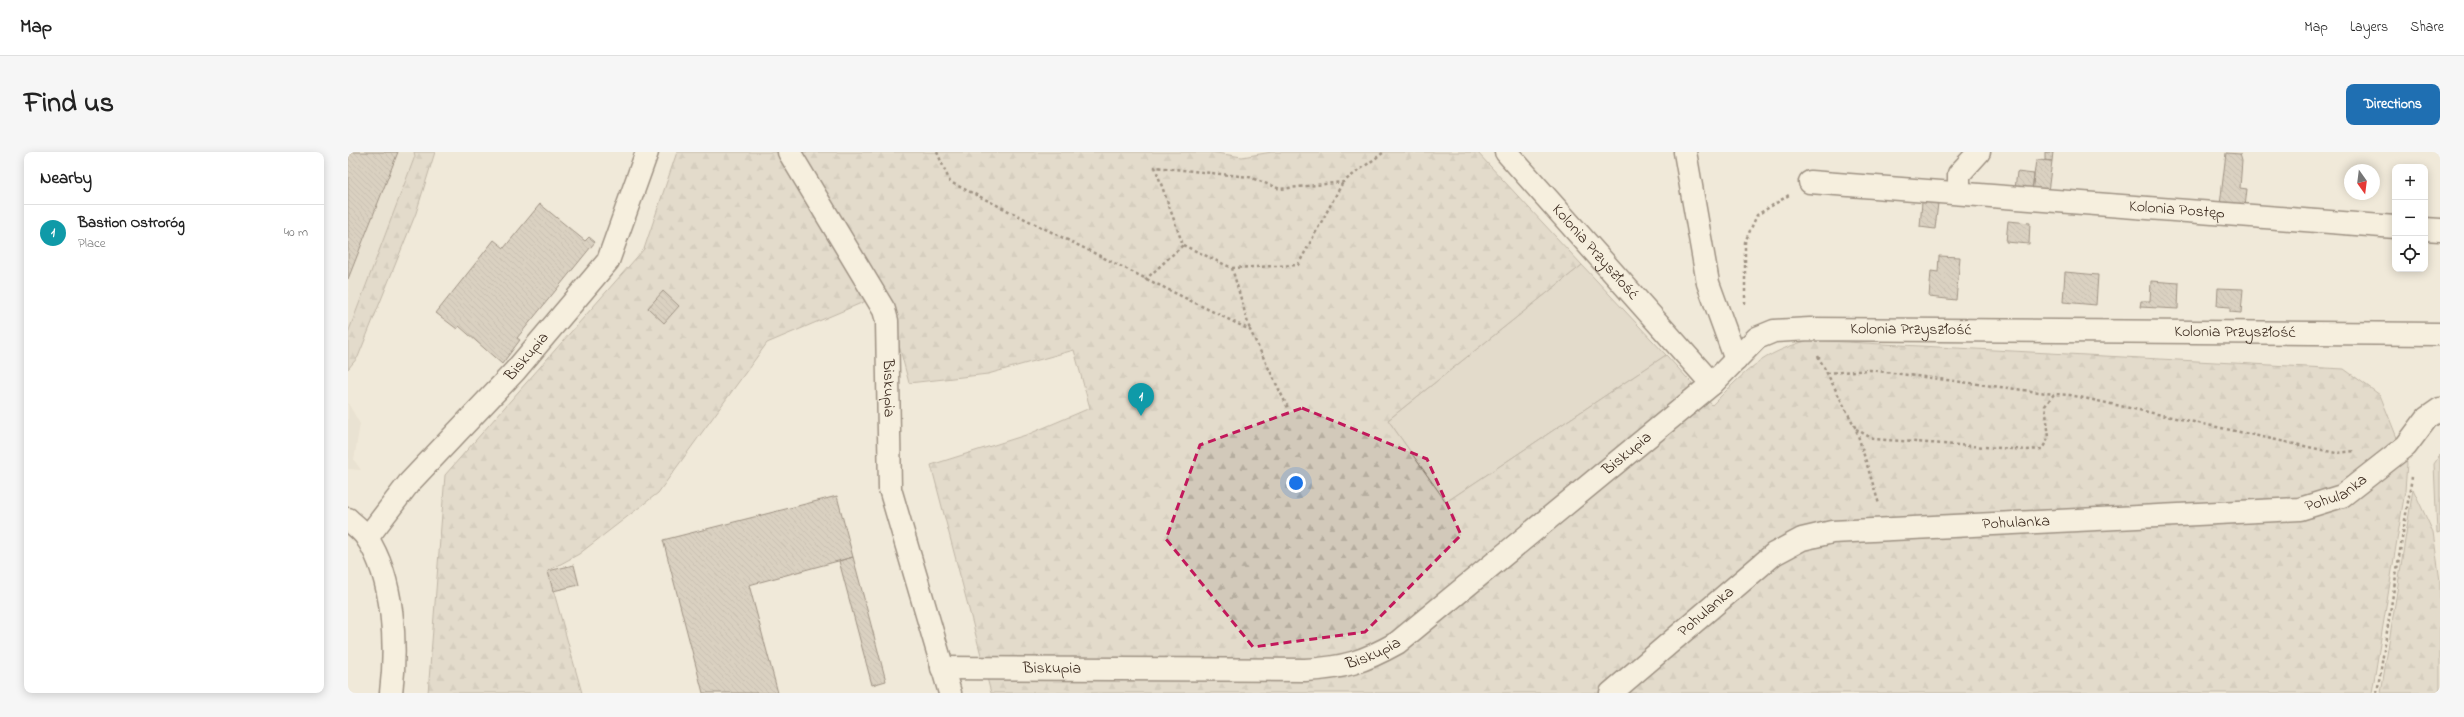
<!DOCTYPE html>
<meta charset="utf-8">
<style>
body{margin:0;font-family:"Indie Flower",sans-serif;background:#f6f6f6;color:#222}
.controls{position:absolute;right:12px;top:12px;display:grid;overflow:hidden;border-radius:8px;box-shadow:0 2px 10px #0003}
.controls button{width:36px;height:36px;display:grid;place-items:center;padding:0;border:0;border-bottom:1px solid #e0e0e0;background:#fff;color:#222;font:20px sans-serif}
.compass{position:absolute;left:1996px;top:12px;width:36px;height:36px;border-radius:50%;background:#fff;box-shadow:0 2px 10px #0003;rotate:166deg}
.you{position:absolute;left:948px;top:331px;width:14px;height:14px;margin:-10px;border:3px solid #fff;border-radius:50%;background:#1a73e8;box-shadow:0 0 0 6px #1a73e833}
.badge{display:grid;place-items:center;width:26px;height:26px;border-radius:50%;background:#1f6fb2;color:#fff;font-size:13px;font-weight:700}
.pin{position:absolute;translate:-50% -33px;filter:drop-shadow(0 1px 2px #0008)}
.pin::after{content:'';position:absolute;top:21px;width:14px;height:12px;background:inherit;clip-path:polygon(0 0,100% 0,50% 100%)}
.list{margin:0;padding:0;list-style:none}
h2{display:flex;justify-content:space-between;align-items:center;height:52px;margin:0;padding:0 16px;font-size:17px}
h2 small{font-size:13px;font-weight:400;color:#767676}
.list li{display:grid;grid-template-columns:26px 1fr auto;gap:12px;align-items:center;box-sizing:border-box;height:56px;padding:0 16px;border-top:1px solid #e0e0e0}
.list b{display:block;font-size:15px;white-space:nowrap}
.list p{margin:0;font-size:13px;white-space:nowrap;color:#767676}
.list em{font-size:13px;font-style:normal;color:#767676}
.icon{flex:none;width:22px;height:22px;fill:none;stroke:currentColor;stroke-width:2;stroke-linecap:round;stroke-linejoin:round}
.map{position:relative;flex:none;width:2092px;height:541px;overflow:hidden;border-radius:8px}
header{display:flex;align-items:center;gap:24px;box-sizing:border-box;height:56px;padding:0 20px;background:#fff;border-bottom:1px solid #e0e0e0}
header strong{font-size:19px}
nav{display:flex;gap:22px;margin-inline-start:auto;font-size:14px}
.intro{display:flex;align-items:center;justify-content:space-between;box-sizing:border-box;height:96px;padding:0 24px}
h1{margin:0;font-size:28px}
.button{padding:10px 18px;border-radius:8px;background:#1f6fb2;color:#fff;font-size:14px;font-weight:700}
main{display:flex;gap:24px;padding:0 24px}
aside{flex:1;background:#fff;border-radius:8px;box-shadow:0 2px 10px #0003}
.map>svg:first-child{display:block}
.built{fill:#e1d9c9}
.grass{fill:#d2c9ba;stroke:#867a6c}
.forest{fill:url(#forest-firs);stroke:#867a6c}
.building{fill:url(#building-back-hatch);stroke:#3b2a1e}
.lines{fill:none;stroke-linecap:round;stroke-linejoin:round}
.minor-casing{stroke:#3b2a1e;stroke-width:25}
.path{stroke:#3b2a1e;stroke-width:2.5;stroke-dasharray:3 3;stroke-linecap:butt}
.minor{stroke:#fcf5e5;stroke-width:22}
.marked{fill:none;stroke:#c2185b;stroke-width:3;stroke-dasharray:8 5;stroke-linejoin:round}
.labels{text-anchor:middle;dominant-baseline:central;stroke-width:4;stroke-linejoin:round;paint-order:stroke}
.street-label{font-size:16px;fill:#3b2a1e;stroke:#fcf5e5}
</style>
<header>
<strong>Map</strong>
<nav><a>Map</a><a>Layers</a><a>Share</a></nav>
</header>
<div class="intro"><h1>Find us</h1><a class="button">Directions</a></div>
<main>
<aside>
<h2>Nearby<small></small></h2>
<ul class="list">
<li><span class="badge" style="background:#0f9aa8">1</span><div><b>Bastion Ostroróg</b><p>Place</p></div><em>40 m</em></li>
</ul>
</aside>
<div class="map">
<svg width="2092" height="541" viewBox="0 0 2092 541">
<defs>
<pattern id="forest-firs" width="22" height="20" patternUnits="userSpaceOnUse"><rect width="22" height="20" fill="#d2c9ba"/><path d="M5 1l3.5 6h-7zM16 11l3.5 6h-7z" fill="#b5ad9f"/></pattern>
<pattern id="building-back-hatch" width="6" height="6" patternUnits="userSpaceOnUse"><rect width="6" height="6" fill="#beb3a4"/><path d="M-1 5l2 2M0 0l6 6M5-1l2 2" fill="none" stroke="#9c9285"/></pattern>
</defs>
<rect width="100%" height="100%" fill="#f0e9d9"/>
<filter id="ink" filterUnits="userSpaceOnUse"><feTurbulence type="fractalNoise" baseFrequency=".025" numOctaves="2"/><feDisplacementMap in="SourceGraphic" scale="8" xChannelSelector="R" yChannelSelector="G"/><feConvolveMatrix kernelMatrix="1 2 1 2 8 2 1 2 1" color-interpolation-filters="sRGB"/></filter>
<g filter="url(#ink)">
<path class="built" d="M0,0H66L67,3L0,181Z
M0,251L12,272L6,308L13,318L0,317Z"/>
<path class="grass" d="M1234,113L1318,203L1098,350L1040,268Z"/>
<path class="forest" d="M66,0H87L68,61L10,205L0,217V181L67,4Z
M329,0H862L894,5L924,0H1129L1234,113L1040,268L1098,350L1318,203L1364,253C1399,218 1412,202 1461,188L1996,217L2032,243L2059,311L2057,339L2024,541H643L583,313L681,282L742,256L726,198L640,222L561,231L537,141L419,191L310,341L231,402L200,419L234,541H80L97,323L296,97Z
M2092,303V380L2089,381L2086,312Z
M2065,337L2085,380L2092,429V541H2033Z"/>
<path class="building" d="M0,0H50L0,127Z
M1697,0H1705L1704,9L1697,8Z
M1878,1L1892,2L1894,9L1892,36L1899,37L1897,55L1872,53Z
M1688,8L1704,9L1700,40L1684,39Z
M1669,20L1686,22L1684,39L1667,37Z
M1574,50L1590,51L1587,77L1572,75Z
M192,52L237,89L241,85L247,90L169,186L172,188L154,212L111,174L109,177L88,161L146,88L156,96Z
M1660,69L1682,71L1681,92L1658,90Z
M1591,104L1612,105L1608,148L1581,145L1583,119L1590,120Z
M1717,120L1750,123L1748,153L1715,150Z
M1803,129L1831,131L1830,157L1792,155L1793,149H1802Z
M1870,136L1895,137L1893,161L1882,160V155L1869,154Z
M315,139L331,154L316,171L300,156Z
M489,344L505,405L401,433L430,541H355L315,388Z
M505,405L538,529L524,533L491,409Z
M226,413L231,433L205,439L200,419Z"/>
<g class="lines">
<g class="minor-casing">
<g id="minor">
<path id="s1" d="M441,0L536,158L539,169L542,337L602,541"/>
<path id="s2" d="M1158,0L1364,232L1409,186L1426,179L1462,177L2092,182"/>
<path d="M1337,0L1360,131L1388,208"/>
<path id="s3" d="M1462,30L2047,75"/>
<path d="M1611,41V22L1631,0"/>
<path d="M2077,77L2092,78"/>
<path d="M0,367C6,373 15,379 19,386C46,427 49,494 43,541"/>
<path id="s4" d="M19,386L61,331L167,219L260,109L299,0"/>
<path id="s5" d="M594,516L957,518C996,516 1015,510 1049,491L1364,232"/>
<path id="s6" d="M1263,541L1426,402L1454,387L1484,380L1952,357L1994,344L2058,294L2079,266L2092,257"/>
</g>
</g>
<path class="path" d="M589,0L602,30L902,178L940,256
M835,93L884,116L902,178
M884,116L950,113L995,30
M797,128L835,93L807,15L901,25L932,37L995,30L1036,0
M1397,152V90L1409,63L1441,43
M1470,204L1508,277L1531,352
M1479,221L1522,218L1706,242
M1508,277L1525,287L1679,298L1694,297L1701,285L1697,254L1706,242L1722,243L1988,301L2008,299
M2029,541L2064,325"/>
<use href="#minor" class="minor"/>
</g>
</g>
<path d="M0 0H2092V541H0ZM954,256L1079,307L1113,383L1017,480L905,495L818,387L852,293Z" fill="#f0e9d9" fill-opacity=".55" fill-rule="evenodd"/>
<path class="marked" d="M954,256L1079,307L1113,383L1017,480L905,495L818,387L852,293Z"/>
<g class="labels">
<g class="street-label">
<text stroke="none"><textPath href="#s3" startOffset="368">Kolonia Postęp</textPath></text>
<text stroke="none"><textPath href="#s2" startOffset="134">Kolonia Przyszłość</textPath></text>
<text stroke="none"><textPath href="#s2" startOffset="530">Kolonia Przyszłość</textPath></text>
<text stroke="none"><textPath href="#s2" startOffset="854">Kolonia Przyszłość</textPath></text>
<text stroke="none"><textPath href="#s4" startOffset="242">Biskupia</textPath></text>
<text stroke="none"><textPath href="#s1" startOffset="263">Biskupia</textPath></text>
<text stroke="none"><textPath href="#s5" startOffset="758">Biskupia</textPath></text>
<text stroke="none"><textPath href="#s6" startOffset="785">Pohulanka</textPath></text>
<text stroke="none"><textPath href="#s6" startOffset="461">Pohulanka</textPath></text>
<text stroke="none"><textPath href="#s6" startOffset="125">Pohulanka</textPath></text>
<text stroke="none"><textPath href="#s5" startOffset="434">Biskupia</textPath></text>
<text stroke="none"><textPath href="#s5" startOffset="110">Biskupia</textPath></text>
</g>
</g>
</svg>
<div class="controls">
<button>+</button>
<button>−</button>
<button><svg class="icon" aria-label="locate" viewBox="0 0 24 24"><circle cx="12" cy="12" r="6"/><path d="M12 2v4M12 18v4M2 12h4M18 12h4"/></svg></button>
</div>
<svg class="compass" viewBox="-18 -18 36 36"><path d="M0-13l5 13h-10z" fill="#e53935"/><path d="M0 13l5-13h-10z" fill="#767676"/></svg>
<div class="you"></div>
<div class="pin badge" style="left:793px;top:264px;background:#0f9aa8">1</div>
</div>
</main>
